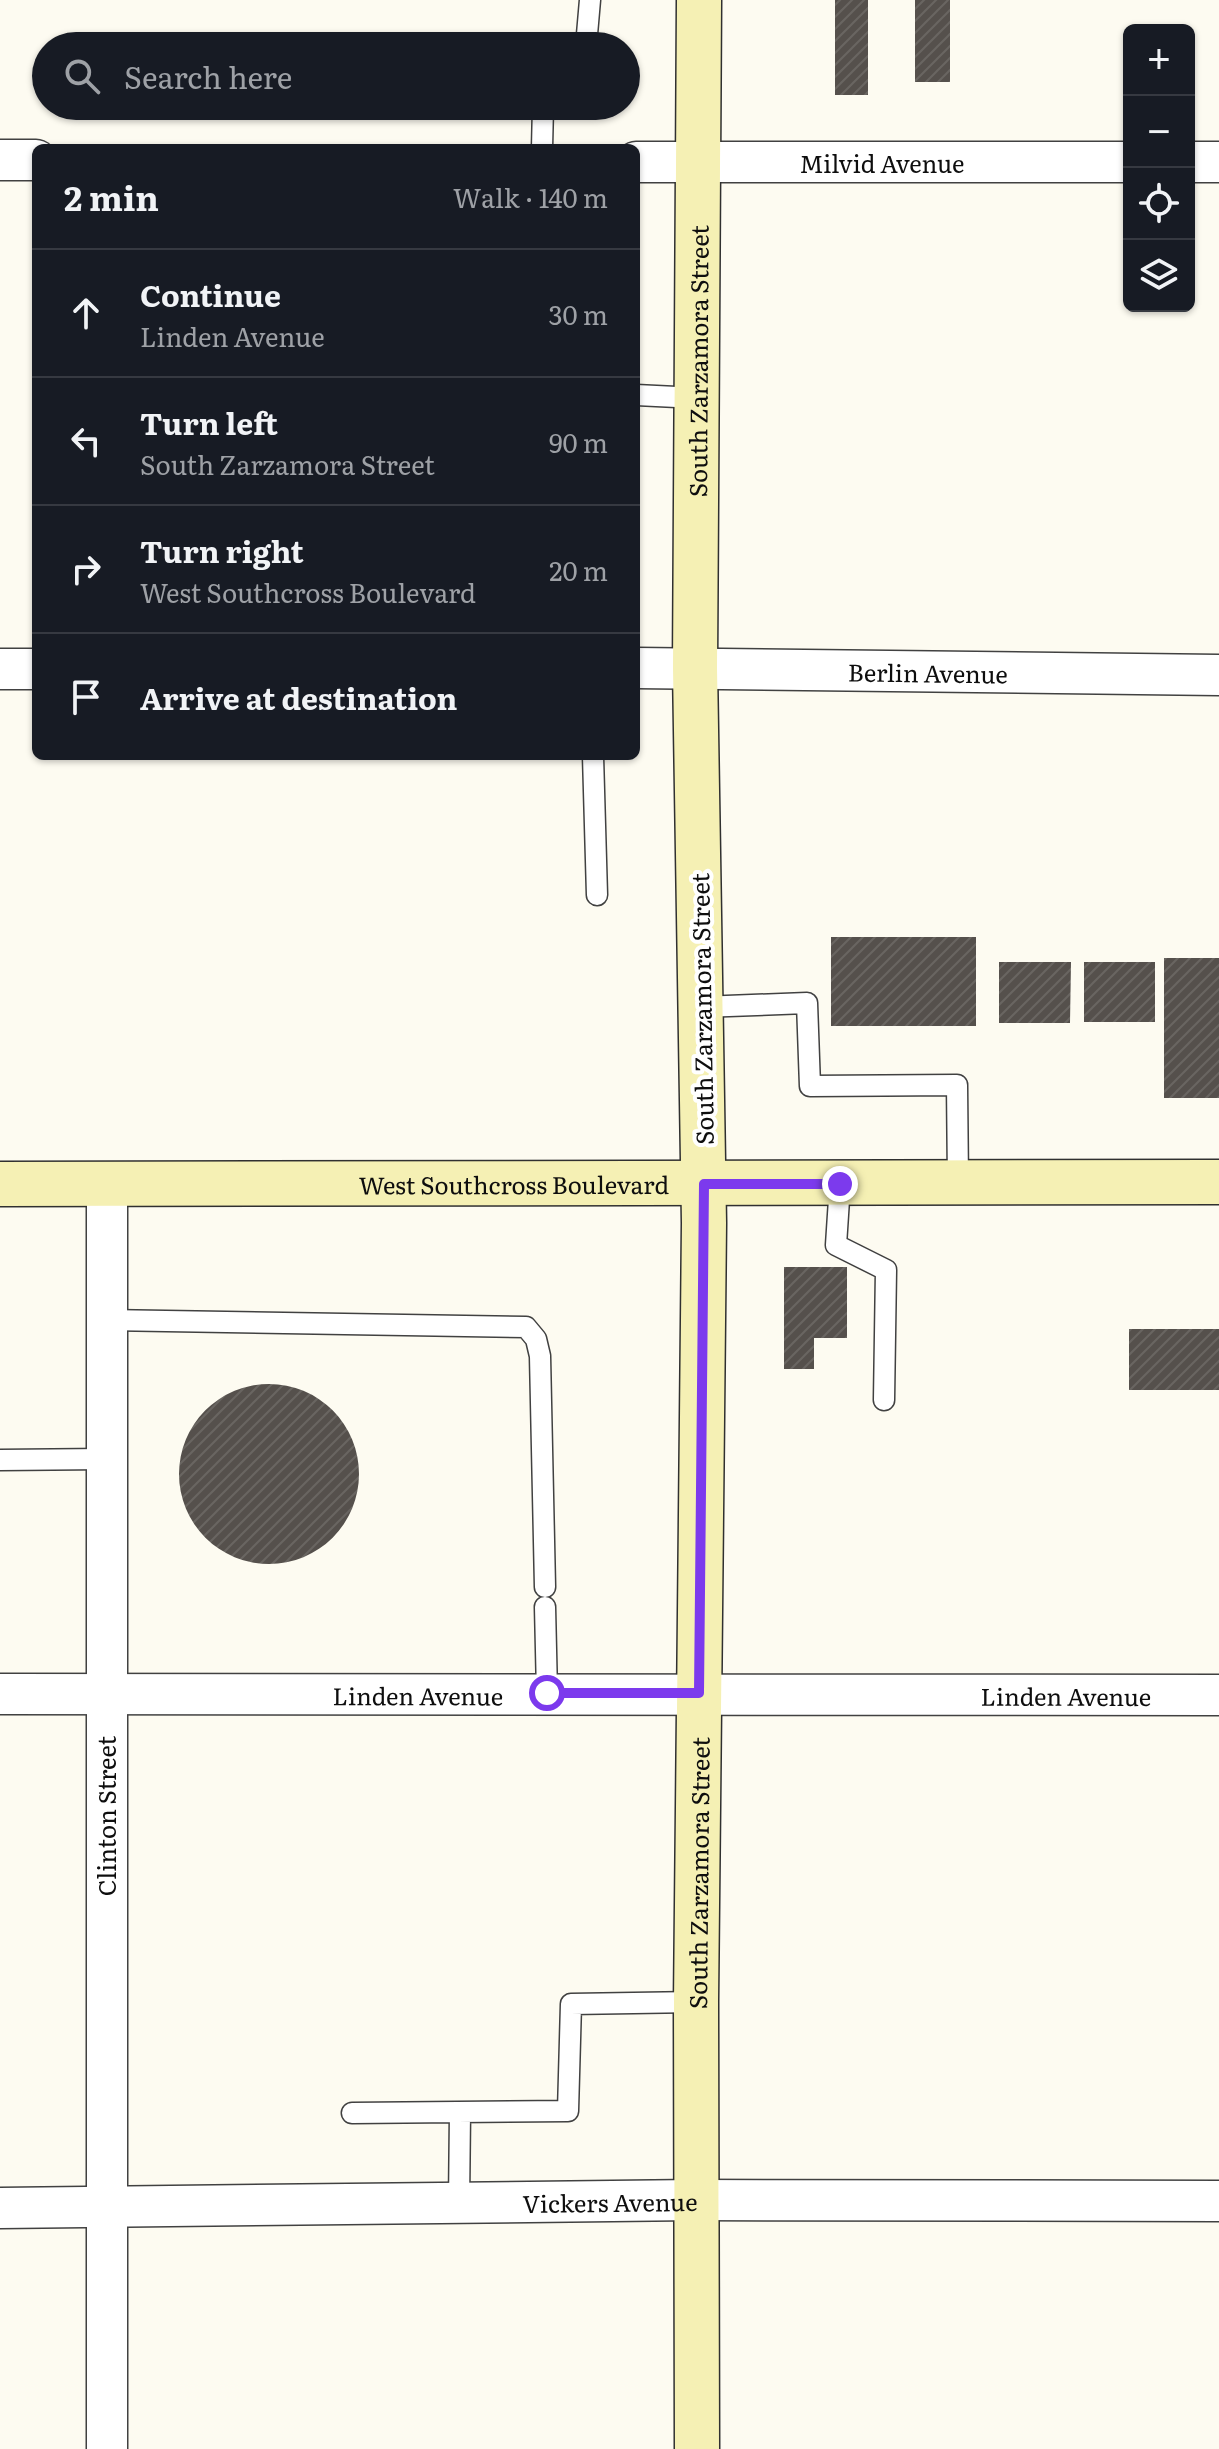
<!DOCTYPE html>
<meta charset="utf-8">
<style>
body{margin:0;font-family:Literata,serif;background:#20242c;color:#f1f3f6}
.controls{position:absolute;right:24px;top:24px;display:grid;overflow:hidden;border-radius:12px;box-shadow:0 2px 6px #0004}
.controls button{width:72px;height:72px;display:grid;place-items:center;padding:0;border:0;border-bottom:2px solid #363941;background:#171b24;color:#f1f3f6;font:40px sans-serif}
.stop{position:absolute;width:24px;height:24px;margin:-18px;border:6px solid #7c3aed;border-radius:50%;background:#fff}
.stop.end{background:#7c3aed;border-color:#fff;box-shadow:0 2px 8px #0008}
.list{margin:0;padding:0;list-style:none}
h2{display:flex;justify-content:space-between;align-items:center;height:104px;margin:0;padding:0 32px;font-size:34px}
h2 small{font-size:26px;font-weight:400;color:#9ea1a6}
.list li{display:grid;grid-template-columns:52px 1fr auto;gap:24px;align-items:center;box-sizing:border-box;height:128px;padding:0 32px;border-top:2px solid #363941}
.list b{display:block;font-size:30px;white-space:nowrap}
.list p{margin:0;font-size:26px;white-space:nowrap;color:#9ea1a6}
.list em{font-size:26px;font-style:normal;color:#9ea1a6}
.icon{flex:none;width:44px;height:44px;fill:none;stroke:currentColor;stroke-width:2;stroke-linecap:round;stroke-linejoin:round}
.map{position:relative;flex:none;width:1219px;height:2449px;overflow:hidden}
.search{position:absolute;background:#171b24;box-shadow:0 2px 6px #0004;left:32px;top:32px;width:608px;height:88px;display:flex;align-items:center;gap:20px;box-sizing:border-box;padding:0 28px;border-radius:44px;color:#9ea1a6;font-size:30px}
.panel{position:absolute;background:#171b24;box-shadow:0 2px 6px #0004;left:32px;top:144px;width:608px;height:616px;border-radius:12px}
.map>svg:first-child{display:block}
.building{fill:url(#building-hatch)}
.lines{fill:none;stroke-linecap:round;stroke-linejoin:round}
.service-casing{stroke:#414141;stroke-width:23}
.minor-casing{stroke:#414141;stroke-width:43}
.secondary-casing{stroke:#303030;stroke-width:47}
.service{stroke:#fff;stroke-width:20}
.minor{stroke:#fff;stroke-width:40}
.secondary{stroke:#f5f0b4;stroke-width:44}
.route{stroke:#7c3aed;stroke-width:10}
.labels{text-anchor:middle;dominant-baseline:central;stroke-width:8;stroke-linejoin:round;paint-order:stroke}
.street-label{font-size:24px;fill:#0e0e0e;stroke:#fff}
</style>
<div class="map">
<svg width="1219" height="2449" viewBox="0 0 1219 2449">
<defs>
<pattern id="building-hatch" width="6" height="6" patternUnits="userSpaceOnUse" patternTransform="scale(2)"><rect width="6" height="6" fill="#55504c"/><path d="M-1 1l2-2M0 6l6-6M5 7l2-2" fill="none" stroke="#696561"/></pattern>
</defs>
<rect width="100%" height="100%" fill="#fdfbf1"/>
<path class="building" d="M835,0H868V95H835Z
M915,0H950V82H915Z
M831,937H976V1026H831Z
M1164,958H1219V1098H1164Z
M999,962H1071L1070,1023H999Z
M1084,962H1155V1022H1084Z
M784,1267H847V1338H814V1369H784Z
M1129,1329H1219V1390H1129Z
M179 1474a90 90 0 1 1 180 0a90 90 0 1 1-180 0Z"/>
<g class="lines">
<g class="service-casing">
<path id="service" d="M586,46L590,0
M542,148L543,106
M636,395L697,398
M593,756L597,895
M701,1007L807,1003L810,1086L957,1085L958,1183
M840,1184L836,1245L886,1270L884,1400
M106,1320L526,1327L536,1339L540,1356L545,1587
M0,1460L105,1459
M545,1607L547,1693
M352,2113L568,2111L571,2004L696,2002
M459,2204L460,2112"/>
</g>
<g class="minor-casing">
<g id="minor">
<path d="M0,160H36"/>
<path id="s1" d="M636,162H1129"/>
<path d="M1189,162H1219"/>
<path id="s2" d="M636,668L1219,675"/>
<path d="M0,669H36"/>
<path d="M107,1184V2449"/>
<path id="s3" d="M0,1694L1219,1695"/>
<path id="s4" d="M0,2208L695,2200L1219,2201"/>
</g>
</g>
<g class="secondary-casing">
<g id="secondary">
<path id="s5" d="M0,1184L1219,1182"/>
<path id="s6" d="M697,2449L696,2002L704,1223L695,668L699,0"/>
</g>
</g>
<use href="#service" class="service"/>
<use href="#minor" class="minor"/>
<use href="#secondary" class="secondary"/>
</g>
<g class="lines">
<path class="route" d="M547,1693H699L704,1184H840"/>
</g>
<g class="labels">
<g class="street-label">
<text stroke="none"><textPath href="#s1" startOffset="246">Milvid Avenue</textPath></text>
<text stroke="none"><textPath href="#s6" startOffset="2088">South Zarzamora Street</textPath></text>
<text stroke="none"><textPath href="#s2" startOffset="292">Berlin Avenue</textPath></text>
<text transform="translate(701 1009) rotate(-91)">South Zarzamora Street</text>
<text stroke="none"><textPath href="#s5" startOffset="514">West Southcross Boulevard</textPath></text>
<text stroke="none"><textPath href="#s3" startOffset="418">Linden Avenue</textPath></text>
<text stroke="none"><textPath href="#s3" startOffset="1066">Linden Avenue</textPath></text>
<text transform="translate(105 1816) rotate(-90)">Clinton Street</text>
<text stroke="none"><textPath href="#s6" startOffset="576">South Zarzamora Street</textPath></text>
<text stroke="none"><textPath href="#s4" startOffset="610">Vickers Avenue</textPath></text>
</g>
</g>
</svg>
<div class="controls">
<button>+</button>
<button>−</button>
<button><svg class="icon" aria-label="locate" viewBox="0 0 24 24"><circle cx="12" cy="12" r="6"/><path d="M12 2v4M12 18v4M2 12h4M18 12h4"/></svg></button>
<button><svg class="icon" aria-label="layers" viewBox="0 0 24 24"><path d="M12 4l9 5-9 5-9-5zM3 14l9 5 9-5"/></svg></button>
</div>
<div class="stop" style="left:547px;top:1693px"></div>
<div class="stop end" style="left:840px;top:1184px"></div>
<div class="search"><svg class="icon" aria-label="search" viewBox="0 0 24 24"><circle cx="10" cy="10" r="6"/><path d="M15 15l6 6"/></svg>Search here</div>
<section class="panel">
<h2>2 min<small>Walk · 140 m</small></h2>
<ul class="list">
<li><svg class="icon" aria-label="ahead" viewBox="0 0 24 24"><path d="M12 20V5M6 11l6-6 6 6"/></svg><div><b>Continue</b><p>Linden Avenue</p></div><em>30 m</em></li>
<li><svg class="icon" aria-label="left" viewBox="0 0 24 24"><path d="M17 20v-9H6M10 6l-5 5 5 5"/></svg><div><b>Turn left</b><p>South Zarzamora Street</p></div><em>90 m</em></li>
<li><svg class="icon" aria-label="right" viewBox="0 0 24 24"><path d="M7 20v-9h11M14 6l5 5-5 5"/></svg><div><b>Turn right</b><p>West Southcross Boulevard</p></div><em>20 m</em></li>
<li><svg class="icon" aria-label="arrive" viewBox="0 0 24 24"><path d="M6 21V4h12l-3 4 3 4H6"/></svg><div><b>Arrive at destination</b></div></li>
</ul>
</section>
</div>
